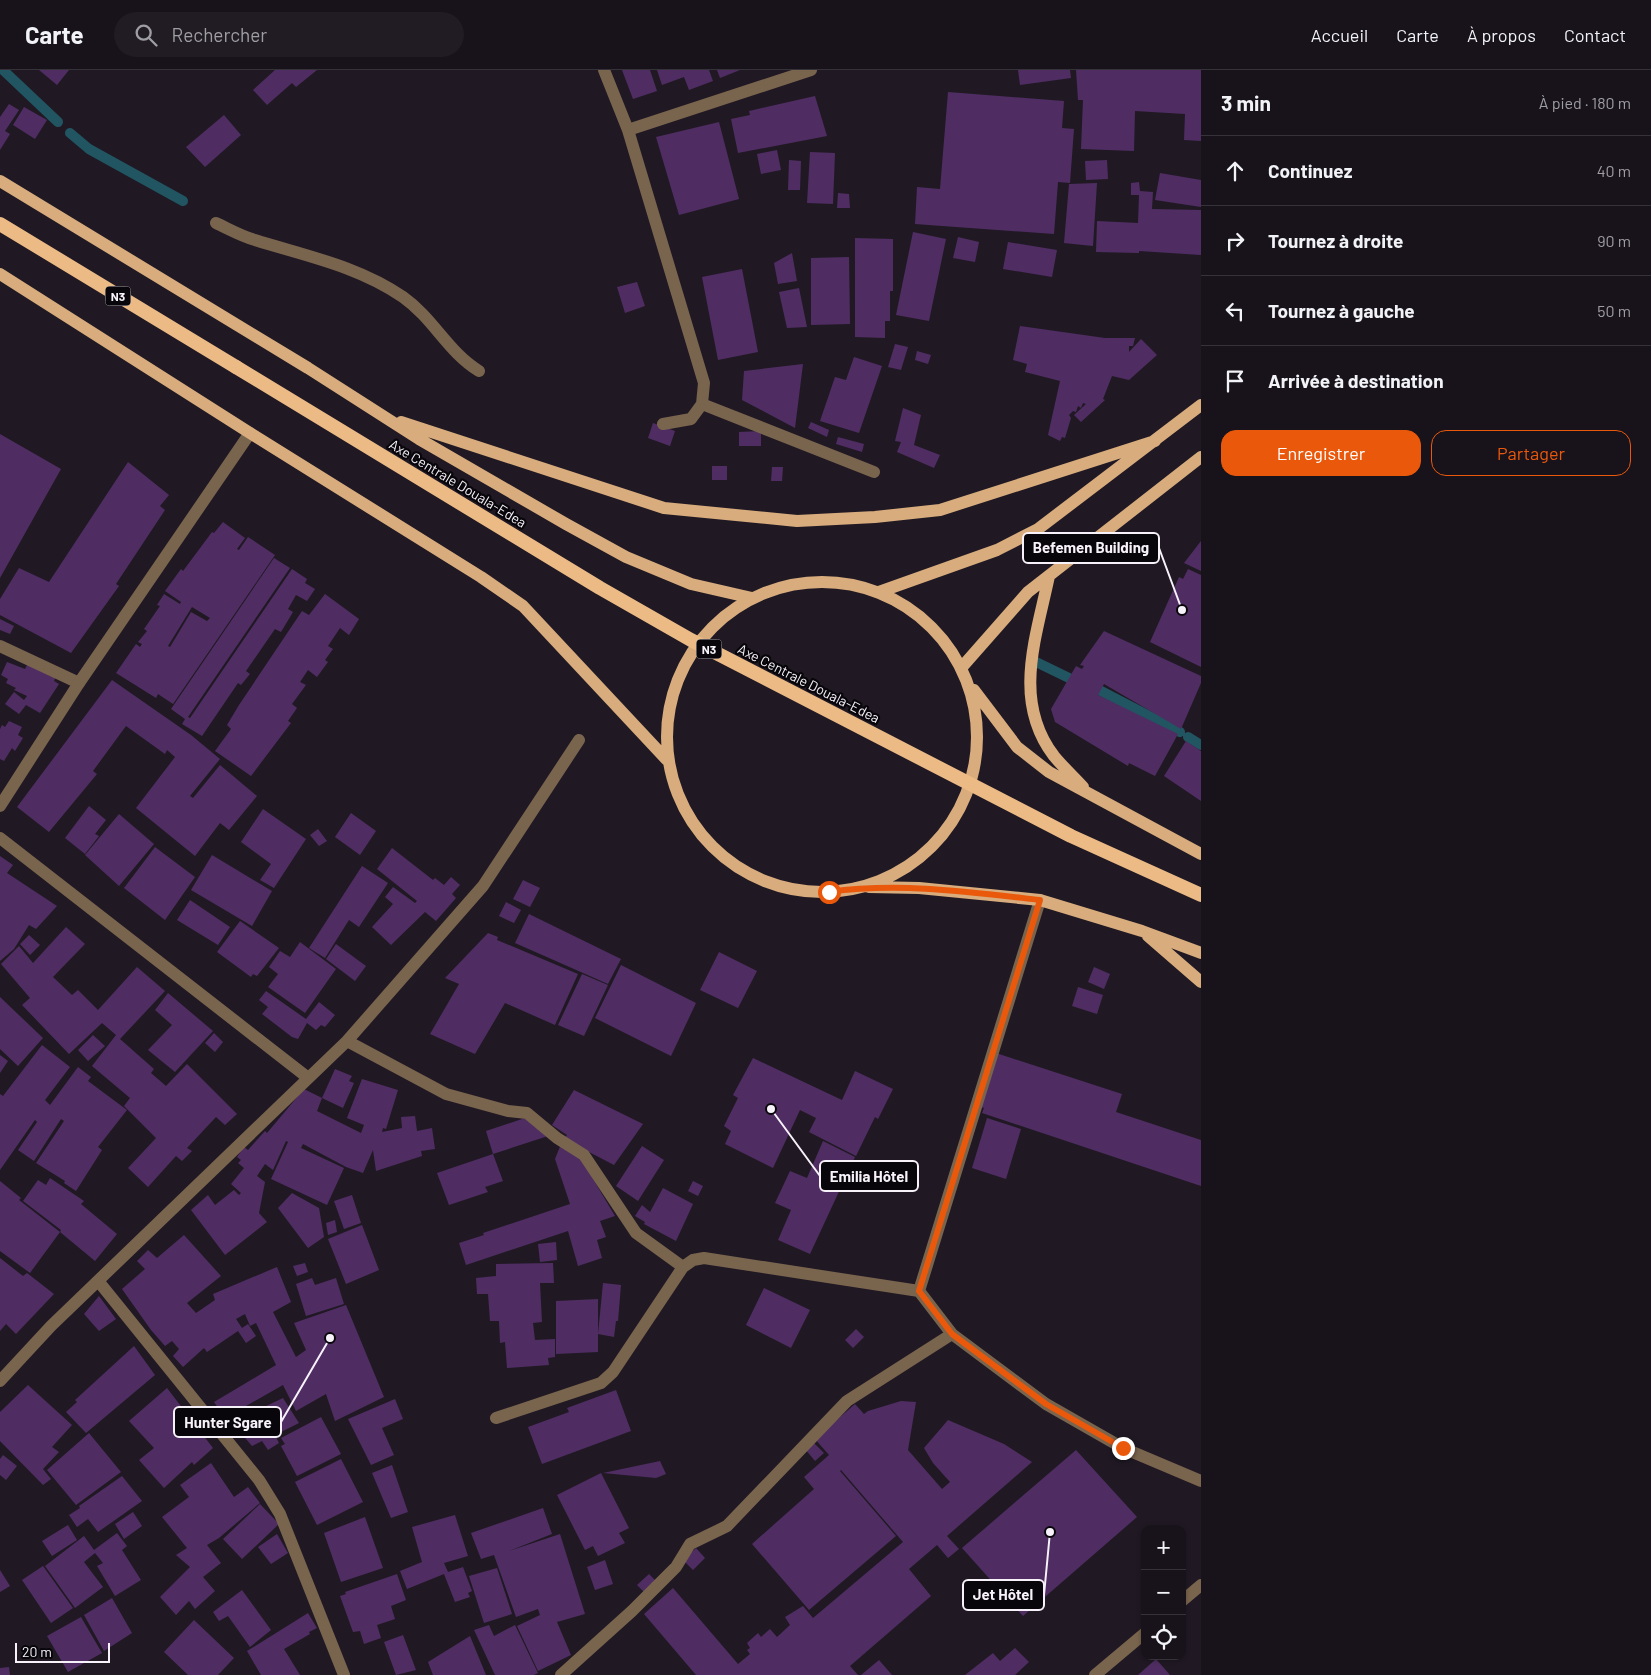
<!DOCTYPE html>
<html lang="fr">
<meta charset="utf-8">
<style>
body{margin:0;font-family:Barlow,sans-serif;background:#211c24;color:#f1f3f6}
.controls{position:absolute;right:15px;bottom:15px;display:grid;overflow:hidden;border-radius:10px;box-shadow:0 1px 4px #0004}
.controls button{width:45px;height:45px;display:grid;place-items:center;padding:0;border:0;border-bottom:1px solid #36323a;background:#18131b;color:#f1f3f6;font:25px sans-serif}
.scale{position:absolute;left:15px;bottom:12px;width:95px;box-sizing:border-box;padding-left:5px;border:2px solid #f7f2fa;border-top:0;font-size:14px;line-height:18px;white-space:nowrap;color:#f7f2fa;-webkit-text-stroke:4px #08060a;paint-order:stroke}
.stop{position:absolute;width:15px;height:15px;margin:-11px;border:4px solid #ea580c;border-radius:50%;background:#fff}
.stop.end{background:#ea580c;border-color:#fff;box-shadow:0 1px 5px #0008}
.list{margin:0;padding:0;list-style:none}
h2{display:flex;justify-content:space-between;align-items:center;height:65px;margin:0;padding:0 20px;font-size:21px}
h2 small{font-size:16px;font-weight:400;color:#9f9ea3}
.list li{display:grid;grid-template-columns:32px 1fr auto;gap:15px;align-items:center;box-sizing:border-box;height:70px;padding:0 20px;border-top:1px solid #36323a}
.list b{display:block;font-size:19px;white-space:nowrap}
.list em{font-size:16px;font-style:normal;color:#9f9ea3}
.actions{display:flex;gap:10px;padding:15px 20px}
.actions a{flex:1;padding:11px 0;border:1px solid #ea580c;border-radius:15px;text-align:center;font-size:18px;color:#ea580c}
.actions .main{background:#ea580c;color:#fff}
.icon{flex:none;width:28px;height:28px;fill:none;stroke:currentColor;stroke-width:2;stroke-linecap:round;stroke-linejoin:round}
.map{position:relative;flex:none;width:1201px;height:1605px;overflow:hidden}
header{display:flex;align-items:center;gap:30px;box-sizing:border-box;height:70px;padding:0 25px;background:#18131b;border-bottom:1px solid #36323a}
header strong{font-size:24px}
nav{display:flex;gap:28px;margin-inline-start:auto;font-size:18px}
.search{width:350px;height:45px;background:#211c24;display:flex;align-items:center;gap:12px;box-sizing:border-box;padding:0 18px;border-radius:28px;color:#9f9ea3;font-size:19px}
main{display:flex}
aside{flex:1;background:#18131b}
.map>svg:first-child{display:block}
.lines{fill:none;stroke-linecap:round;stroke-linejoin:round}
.stream{stroke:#215561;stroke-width:10}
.building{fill:#4f2d62;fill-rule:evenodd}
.service{stroke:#79644d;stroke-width:12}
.minor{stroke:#79644d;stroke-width:12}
.tertiary{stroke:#79644d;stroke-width:12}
.primary{stroke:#d8ac7c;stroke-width:12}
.trunk{stroke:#ecba85;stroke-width:14}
.trunk-bridge{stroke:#ecba85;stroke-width:14}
.route{stroke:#ea580c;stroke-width:6}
.labels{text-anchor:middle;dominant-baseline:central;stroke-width:4.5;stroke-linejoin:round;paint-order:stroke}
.shield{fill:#08060a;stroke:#afabb2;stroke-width:1}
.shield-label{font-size:12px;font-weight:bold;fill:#f7f2fa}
.street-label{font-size:14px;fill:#f7f2fa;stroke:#08060a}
.leader{fill:none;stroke:#f7f2fa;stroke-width:2}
.callout-dot{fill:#f7f2fa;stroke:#08060a;stroke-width:2}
.callout{fill:#08060a;stroke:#f7f2fa;stroke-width:2}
.callout-label{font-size:15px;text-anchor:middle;font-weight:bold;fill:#f7f2fa}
</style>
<header>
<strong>Carte</strong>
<div class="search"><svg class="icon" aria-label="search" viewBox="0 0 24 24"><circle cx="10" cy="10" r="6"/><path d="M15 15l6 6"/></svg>Rechercher</div>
<nav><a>Accueil</a><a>Carte</a><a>À propos</a><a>Contact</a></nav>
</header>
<main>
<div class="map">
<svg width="1201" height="1605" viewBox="0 0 1201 1605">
<rect width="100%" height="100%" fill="#201924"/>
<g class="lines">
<path class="stream" d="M3,0L58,52
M70,63L89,79L183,131
M1034,591L1069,608
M1101,621L1180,662
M1188,667L1201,675"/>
</g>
<path class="building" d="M39,0H69L57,15Z
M275,0H317L296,17L292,13L267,35L253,20Z
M622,0H650L657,21L633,29Z
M657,0H709L713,11L689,20L684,7L662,15Z
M717,0H740L720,8Z
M1018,0H1070L1071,8L1020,15Z
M1076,0H1201V71L1184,70L1185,44L1135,41L1134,81L1081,79L1083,30H1078Z
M948,22L1064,31L1062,58L1074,59L1070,113L1058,112L1054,164L915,154L917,117L940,119Z
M815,26L827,66L738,83L731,49L750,45L749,41Z
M9,34L19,40L5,61L10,64L0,80V47Z
M24,37L47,50L35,69L13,55Z
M224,45L241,65L205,97L186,77Z
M719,52L739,129L679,145L656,67Z
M777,80L781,100L761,104L757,84Z
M810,82L835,83L833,134L807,133Z
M789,90L801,91L800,120H788Z
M1107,90L1108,109L1086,110L1085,91Z
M1160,103L1201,110V137L1155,130Z
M1139,112L1140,121L1153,122L1152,139L1201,140V185L1139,181V183L1096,182L1097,151L1138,153L1139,125H1131V113Z
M1097,113L1093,176L1064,173L1069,114Z
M838,123L849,124L850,138H837Z
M913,162L946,169L929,251L896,245Z
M958,167L979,172L975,192L953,188Z
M855,168L893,169V221H890V251H885V268L855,267Z
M1008,172L1057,180L1052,207L1003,199Z
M792,183L797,211L778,214L774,193Z
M849,187L850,254L811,255V188Z
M742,199L758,282L718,290L702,207Z
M637,212L645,236L625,243L617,217Z
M799,218L807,257L787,258L779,222Z
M1020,256L1105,268H1135L1133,276H1129V282L1141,269L1157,285L1129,310L1112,306L1103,329L1105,330L1081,352L1074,345L1086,334L1083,333L1081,338L1078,336L1076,342L1073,341L1069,345L1071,348L1065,368L1062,367L1060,371L1048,365L1060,311L1025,302L1027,294L1013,290Z
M895,274L908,277L901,300L888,297Z
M917,281L931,285L928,294L915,290Z
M854,287L882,296L859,363L820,351L835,307L846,310Z
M803,294L795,358L742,330L744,301Z
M903,338L921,345L914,375L940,385L934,398L897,382L901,372L895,371Z
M811,352L829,360L827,367L808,358Z
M653,353L675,361L670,376L648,368Z
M761,361V376H739V362Z
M0,364L61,399L0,508Z
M838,367L864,374L862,382L836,374Z
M128,392L169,425L160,436L165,440L116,514L119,516L71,583L0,545V529L19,498L49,512Z
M712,396H727V410H712Z
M772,397H783L782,411H771Z
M223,452L245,468L237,479L239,480L248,467L275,485L173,634L158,624L156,628L116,603L136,574L140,577L142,574L138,572L147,561L144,559L160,536L157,535L164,524L180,534L181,532L165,521L181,499L183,501L212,462L214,463ZM192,537L210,548L207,551L191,542L170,577L168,576Z
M1201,471V501L1184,493Z
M274,488L290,498L188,647L190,648L292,499L307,509L305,513L315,519L307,531L296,525L288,539L293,542L281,562L275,559L246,601L250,604L241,615L238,613L202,666L182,654L185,649L171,639Z
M1188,499L1201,505V597L1150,572L1179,507L1183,509Z
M325,524L359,549L349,565L340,558L328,576L333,579L325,590L328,592L317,607L308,600L300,612L306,615L292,634L297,638L288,651L291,653L251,706L215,681L231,659L227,655L239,635L302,541L309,545Z
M0,549L14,556L10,564L0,560Z
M1104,561L1201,606V613L1181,659L1104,614L1098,625L1178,664L1155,706L1129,693L1128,696L1055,652L1051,639L1076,596L1082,599L1084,596L1080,595Z
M7,592L25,599L28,593L57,605L54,611L59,614L40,643L26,635L19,644L5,634L14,622L24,630L27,626L14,620L16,618L6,613L8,609L1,605Z
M112,610L191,665L220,689L190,726L193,728L220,695L257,726L229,760L220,753L195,786L136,738L175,687L167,680L165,684L126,656L93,701L97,704L49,762L17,737Z
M9,651L22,657L18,665L23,668L15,681L12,678L4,691L0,689V659L2,655L5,657Z
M1186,671L1201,681V731L1164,706Z
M89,736L106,750L95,764L99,766L85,784L65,768Z
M263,739L306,769L274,818L260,810L271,794L241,772Z
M351,743L376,761L360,785L335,767Z
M119,744L154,774L119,816L85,785Z
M318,759L327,771L319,776L310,765Z
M155,777L195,807L165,850L124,818Z
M392,778L433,810L435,808L444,815L451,807L460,815L452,824L456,828L436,851L425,842L391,875L372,857L393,834L385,827L393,817L415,833L417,831L377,799Z
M212,785L272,821L252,856L191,820Z
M0,786L13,795L7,803L57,836L36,859L29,855L14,879L0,891Z
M362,796L388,813L359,857L349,850L325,888L309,878Z
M523,810L540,818L530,837L513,829Z
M190,830L230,857L218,875L177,850Z
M506,832L521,840L514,853L499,846Z
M529,844L621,889L608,914L515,873Z
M240,851L279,878L257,906L253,904L251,907L217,882Z
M66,857L85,874L53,907L72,925L78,920L98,940L137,897L165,921L120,969L154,999L151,1003L166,1016L187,994L237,1044L225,1055L216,1047L187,1078L192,1081L182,1091L176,1086L148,1117L128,1098L156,1068L124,1036L130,1028L92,996L116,965L102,953L69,984L22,935L30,928L1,894L19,876L33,893Z
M488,863L498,867L497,870L578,904L555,955L505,933L475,984L430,964L459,914L445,908Z
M29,865L40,875L30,885L20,874Z
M300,872L336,899L305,943L268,917L278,904L269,897L280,881L290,887Z
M336,874L366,896L355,911L326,889Z
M719,882L757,901L738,938L700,920Z
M621,895L696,933L671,986L595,948Z
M1094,897L1110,904L1104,919L1088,912Z
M582,904L608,915L584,966L558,955Z
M1078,917L1103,925L1097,944L1072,936Z
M266,921L306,949L319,932L335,945L325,957L321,955L316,960L307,953L298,969L292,967L262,944L268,937L259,930Z
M168,923L213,961L175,1002L148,980L172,955L155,940Z
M0,927L43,968L18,996L0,979Z
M214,963L223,972L215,982L205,973Z
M93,965L105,976L88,991L78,980Z
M42,975L70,997L45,1030L50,1035L78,997L91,1007L88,1011L127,1040L98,1077L102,1080L76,1121L64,1113L65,1111L36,1093L64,1051L61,1049L34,1091L18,1080L37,1052L35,1050L0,1100V1024L3,1026Z
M996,983L1122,1024L1116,1042L1201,1070V1116L982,1043L984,1038L978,1036Z
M0,985L8,991L0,1003Z
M753,988L842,1030L855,1001L893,1019L878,1049L875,1047L856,1086L809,1062L816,1048L800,1040L773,1098L725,1074L731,1061L724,1056L738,1028L733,1025Z
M335,999L352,1006L349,1011L354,1013L343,1038L322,1028Z
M362,1009L398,1020L386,1059L383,1058L382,1062L402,1058L401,1047L415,1046L417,1061L432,1058L435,1079L421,1081L422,1086L376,1101L373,1080L363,1103L346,1097L303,1074L301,1078L344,1098L327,1135L271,1109L288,1072L286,1071L273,1100L265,1094L257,1106L265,1112L259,1143L267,1152L225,1185L191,1140L208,1125L215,1135L234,1120L239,1125L241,1123L231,1114L244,1098L238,1093L241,1090L237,1087L244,1077L248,1080L265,1061L267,1063L304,1019L322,1028L317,1041L361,1063L364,1055L347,1048Z
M574,1020L643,1054L614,1095L564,1069L567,1065L552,1055Z
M525,1048L548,1066L493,1084L486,1061Z
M987,1048L1021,1059L1006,1109L972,1098Z
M823,1071L855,1087L810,1184L778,1170L791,1140L775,1133L790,1101L807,1108Z
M561,1074L580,1087L615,1146L600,1151L606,1167L597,1170L602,1188L578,1196L568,1161L466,1195L459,1173L484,1165L483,1163L570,1134L555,1089Z
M642,1076L664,1090L638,1131L616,1116Z
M493,1084L503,1111L485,1117L488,1122L449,1135L437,1103Z
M50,1108L84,1131L81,1134L117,1164L95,1191L60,1162L61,1160L23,1131L38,1110L46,1115Z
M0,1111L21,1128L19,1130L60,1162L30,1203L0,1181Z
M693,1111L703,1116L698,1126L688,1121Z
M663,1118L693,1134L676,1171L644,1154L645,1152L635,1146L642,1135L650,1142Z
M292,1123L319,1138L324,1167L308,1178L278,1138Z
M352,1125L361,1153L344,1159L334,1131Z
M335,1150L337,1162L328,1165L326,1153Z
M362,1155L379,1200L346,1214L328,1169Z
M184,1165L221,1206L187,1233L196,1243L215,1230L213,1224L277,1197L291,1232L273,1242L296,1287L306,1280L294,1253L346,1235L384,1327L335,1351L326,1324L296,1341L283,1315L225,1348L214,1332L276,1295L256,1253L250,1256L245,1244L236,1249L242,1258L248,1254L256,1266L246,1273L238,1261L207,1282L204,1278L183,1297L173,1286L179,1279L172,1271L165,1276L151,1260L122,1219L145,1199L137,1191L148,1180L157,1188Z
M556,1172L557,1190L540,1192L538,1174Z
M0,1188L23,1206L27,1203L54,1224L16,1264L6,1254L0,1261Z
M305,1193L308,1202L297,1206L293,1196Z
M553,1193L554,1213H540L542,1252L533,1253L535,1270L555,1269V1287L548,1288L549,1295L507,1298L505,1272L500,1273L499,1251H490L488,1224H477L476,1208L496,1206V1194Z
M312,1208L315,1215L336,1208L344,1234L306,1246L296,1214Z
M603,1213L621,1215L618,1251H616L614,1267L598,1264Z
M764,1218L810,1240L791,1278L746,1255Z
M99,1226L116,1249L99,1261L84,1244Z
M598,1229V1282L556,1284V1231Z
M856,1259L864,1267L853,1278L845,1270Z
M134,1276L155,1305L86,1363L66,1342L77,1332L75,1330Z
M28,1315L72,1355L52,1377L59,1382L43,1399L51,1409L43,1415L0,1371V1342Z
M167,1318L213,1378L194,1395L192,1392L164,1418L139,1390L154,1378L129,1351Z
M616,1320L631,1361L542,1394L528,1357L569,1342L567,1338Z
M283,1328L299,1353L275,1365L279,1373L268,1380L262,1371L252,1376L240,1362L244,1360L239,1349Z
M395,1329L403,1349L382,1358L394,1385L371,1395L348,1349Z
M901,1331L916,1332L908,1380L942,1419L950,1412L933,1393L924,1378L948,1350L1004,1374L1032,1392L947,1466L959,1479L948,1488L937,1475L909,1499L931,1526L850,1596L858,1605H696L644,1544L673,1518L738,1594L750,1584L747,1580L750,1578L747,1573L758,1563L761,1567L770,1559L777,1567L790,1555L785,1547L803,1536L813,1548L903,1472L841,1400L840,1401L896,1466L809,1540L752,1474L814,1419L804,1407L829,1385L815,1369L855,1334L864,1344L868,1341Z
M321,1347L341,1384L297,1406L281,1376L285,1374L281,1368Z
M89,1363L121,1402L76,1435L47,1400Z
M813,1372L824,1383L815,1391L805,1379Z
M1076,1380L1137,1447L1023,1546L962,1478Z
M3,1385L17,1396L6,1410L0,1405V1389Z
M341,1389L363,1432L317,1455L295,1412Z
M660,1391L666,1404L656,1408L603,1403Z
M211,1393L234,1427L248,1417L260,1433L219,1468L207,1475L221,1493L203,1507L215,1521L195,1539L189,1531L176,1545L160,1527L190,1497L176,1485L187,1478L162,1447L189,1427L180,1415Z
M392,1395L408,1442L391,1448L372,1403Z
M601,1403L629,1458L619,1463L625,1473L598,1486L593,1476L585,1480L557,1425Z
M122,1406L142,1431L98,1462L88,1449L77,1457L69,1445L80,1438L79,1436Z
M260,1434L279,1454L242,1489L223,1469Z
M543,1438L552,1464L509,1481L560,1464L585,1544L557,1552L571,1585L538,1601L517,1556L540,1545L538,1539L516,1547L494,1485L481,1489L471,1463Z
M133,1442L142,1456L124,1469L115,1454Z
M455,1445L468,1486L444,1493L448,1502L463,1497L472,1521L468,1523L470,1527L455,1532L444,1504L407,1519L400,1501L422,1492L412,1457Z
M365,1447L383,1498L341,1512L324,1463Z
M68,1455L77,1470L52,1486L42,1471Z
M117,1463L127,1476L122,1480L141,1510L115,1526L97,1496L103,1493L95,1483L84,1492L103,1517L75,1538L45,1496L84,1466L94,1480Z
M277,1464L288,1483L271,1494L258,1477Z
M696,1478L705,1488L693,1500L683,1490Z
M605,1490L613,1514L595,1520L587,1497Z
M43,1496L73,1538L51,1553L22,1510Z
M497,1498L512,1544L484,1553L469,1506Z
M0,1500L10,1516L0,1522Z
M397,1504L406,1530L391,1536L395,1549L377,1555L381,1568L364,1574L360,1561L353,1562L340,1526L346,1524L345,1522Z
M649,1504L656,1511L645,1523L637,1515Z
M242,1520L271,1560L250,1577L228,1546L219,1551L213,1542Z
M112,1528L132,1563L104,1581L84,1545Z
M308,1543L317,1558L309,1562L310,1564L284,1579L300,1605H261L247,1581Z
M81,1547L102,1583L68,1602L47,1566Z
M194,1550L234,1588L218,1605H188L164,1582Z
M489,1555L494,1566L515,1555L538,1603L534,1605H495L474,1560Z
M403,1565L416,1600L396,1605L384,1572Z
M470,1566L486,1605H433L428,1592Z
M1015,1578L1029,1592L1015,1605H965L993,1583L1000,1591Z
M1156,1589L1170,1605H1138Z
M879,1590L892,1605H861Z
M9,1597L10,1605H0V1598Z"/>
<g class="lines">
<path class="service" d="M216,153C229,159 241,166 255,170C306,186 358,196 403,227C434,249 447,281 479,301"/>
<path class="minor" d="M604,0L628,60L704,313L702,334L691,349L663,354
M628,60L811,0
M702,334L874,402
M0,576L79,613
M0,768L307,1007
M347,971L446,1024L508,1041L527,1043L557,1068L584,1085L636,1163L683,1197
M99,1212L259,1410L280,1444L344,1605
M919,1221L1040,830
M0,1311L51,1256L347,971L483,816L579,670
M496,1348L601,1313L613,1302L683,1197L693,1190L704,1188L919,1221L952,1264L1046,1334L1123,1378L1201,1411
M1182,1531L1201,1515
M561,1605L632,1541L676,1497L690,1474L727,1456L847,1331L952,1264
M1095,1605L1145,1563"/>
<path class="tertiary" d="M0,736L79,613L250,363"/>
<path class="primary" d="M0,111L308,298L419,369L566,454L626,487L691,514L752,528
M0,204L250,363L481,507L523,536L667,690
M401,352L664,438L797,451L875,447L940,440L1155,371
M1049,506C1036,568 1012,631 1054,686C1063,697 1074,707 1083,717
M667 667a155 155 0 1 1 310 0a155 155 0 1 1-310 0Z
M879,522L997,480L1038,459L1201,335
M962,597L1028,522L1201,387
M974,620L1017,677L1049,702L1201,784
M869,817L919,818L1040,830L1142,861L1201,883
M1148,866L1201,912"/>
<path class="trunk" d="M0,154L236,297"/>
<path class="trunk-bridge" d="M236,297L600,518L691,570L1071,766L1201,825"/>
</g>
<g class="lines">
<path class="route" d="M829,822C899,812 970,822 1040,830L919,1221L952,1264L1046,1334L1123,1378"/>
</g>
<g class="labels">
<g class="shield">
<rect x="105.5" y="216.5" width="25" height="19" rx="4"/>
<rect x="696.5" y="569.5" width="25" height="19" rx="4"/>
</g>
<g class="shield-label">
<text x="118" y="226">N3</text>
<text x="709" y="579">N3</text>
</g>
<g class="street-label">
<text transform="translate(458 413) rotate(31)">Axe Centrale Douala-Edea</text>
<text transform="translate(809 613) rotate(27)">Axe Centrale Douala-Edea</text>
</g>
</g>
<path class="leader" d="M1182 540L1159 478M771 1039L820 1106M330 1268L281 1352M1050 1462L1044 1525"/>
<g class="callout-dot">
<circle cx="1182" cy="540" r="5"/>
<circle cx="771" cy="1039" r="5"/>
<circle cx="330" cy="1268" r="5"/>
<circle cx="1050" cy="1462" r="5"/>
</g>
<g class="callout">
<rect x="1023" y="463" width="136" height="30" rx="5"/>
<rect x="820" y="1091" width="98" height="30" rx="5"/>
<rect x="174" y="1337" width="107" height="30" rx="5"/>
<rect x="963" y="1510" width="81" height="30" rx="5"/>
</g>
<g class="callout-label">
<text x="1091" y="483">Befemen Building</text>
<text x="869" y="1112">Emilia Hôtel</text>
<text x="228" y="1358">Hunter Sgare</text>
<text x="1003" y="1530">Jet Hôtel</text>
</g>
</svg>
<div class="controls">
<button>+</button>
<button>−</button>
<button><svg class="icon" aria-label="locate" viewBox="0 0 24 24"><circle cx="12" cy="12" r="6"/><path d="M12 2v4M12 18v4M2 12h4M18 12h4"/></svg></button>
</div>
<div class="scale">20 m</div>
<div class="stop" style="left:829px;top:822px"></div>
<div class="stop end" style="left:1123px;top:1378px"></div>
</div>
<aside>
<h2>3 min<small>À pied · 180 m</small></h2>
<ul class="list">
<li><svg class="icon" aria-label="ahead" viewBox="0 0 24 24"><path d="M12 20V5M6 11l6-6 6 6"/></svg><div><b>Continuez</b></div><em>40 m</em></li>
<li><svg class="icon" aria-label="right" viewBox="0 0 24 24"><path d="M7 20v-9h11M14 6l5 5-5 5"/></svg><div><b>Tournez à droite</b></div><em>90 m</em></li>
<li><svg class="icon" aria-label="left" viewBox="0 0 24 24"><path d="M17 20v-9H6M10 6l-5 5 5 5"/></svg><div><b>Tournez à gauche</b></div><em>50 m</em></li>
<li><svg class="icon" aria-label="arrive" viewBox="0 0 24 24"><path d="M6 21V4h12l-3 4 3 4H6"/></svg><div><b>Arrivée à destination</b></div></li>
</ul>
<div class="actions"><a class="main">Enregistrer</a><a>Partager</a></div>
</aside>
</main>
